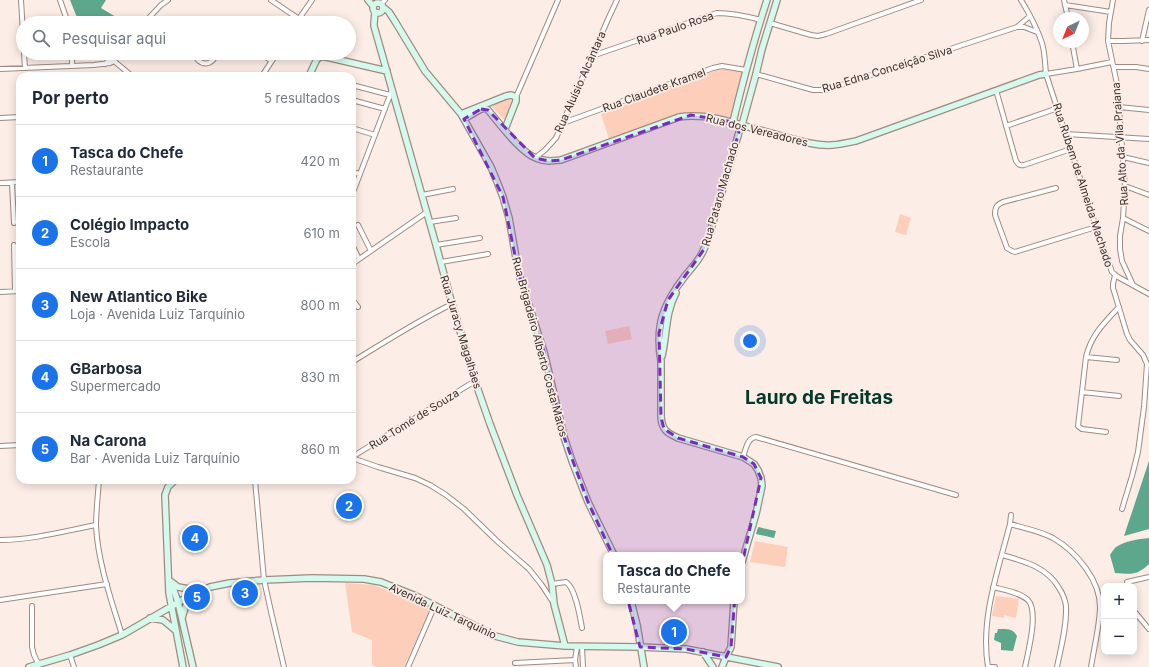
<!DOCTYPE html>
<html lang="pt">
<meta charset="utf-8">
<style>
body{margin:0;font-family:Inter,sans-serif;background:#f2f2f3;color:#1f2937}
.controls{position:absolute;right:12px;bottom:12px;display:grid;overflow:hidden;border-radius:8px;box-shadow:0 2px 10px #0003}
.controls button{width:36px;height:36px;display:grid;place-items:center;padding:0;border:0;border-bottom:1px solid #e0e1e3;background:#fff;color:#1f2937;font:20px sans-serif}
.compass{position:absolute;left:1053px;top:12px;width:36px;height:36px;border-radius:50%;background:#fff;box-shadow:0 2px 10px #0003;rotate:223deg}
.you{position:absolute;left:750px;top:341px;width:14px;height:14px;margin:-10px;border:3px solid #fff;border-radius:50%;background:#1a73e8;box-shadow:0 0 0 6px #1a73e833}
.badge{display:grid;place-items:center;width:26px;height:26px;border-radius:50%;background:#1a73e8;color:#fff;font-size:13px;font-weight:700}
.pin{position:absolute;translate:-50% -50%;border:2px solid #fff;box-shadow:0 1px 4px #0006}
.popup{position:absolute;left:603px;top:552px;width:142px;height:52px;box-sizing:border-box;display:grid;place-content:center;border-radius:8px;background:#fff;filter:drop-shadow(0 1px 3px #0005);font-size:13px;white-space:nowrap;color:#747a83}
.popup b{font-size:15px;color:#1f2937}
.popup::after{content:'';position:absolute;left:50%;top:100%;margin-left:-8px;border:8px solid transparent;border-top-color:#fff}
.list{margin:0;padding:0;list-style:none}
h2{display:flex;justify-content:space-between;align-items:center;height:52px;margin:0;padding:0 16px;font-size:17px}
h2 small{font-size:13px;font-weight:400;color:#747a83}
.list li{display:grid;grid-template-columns:26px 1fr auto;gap:12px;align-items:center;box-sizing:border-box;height:72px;padding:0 16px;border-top:1px solid #e0e1e3}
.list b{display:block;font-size:15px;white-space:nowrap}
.list p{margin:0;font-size:13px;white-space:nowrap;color:#747a83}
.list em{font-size:13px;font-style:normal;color:#747a83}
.icon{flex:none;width:22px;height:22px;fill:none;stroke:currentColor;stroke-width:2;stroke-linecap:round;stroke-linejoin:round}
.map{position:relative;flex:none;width:1149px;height:667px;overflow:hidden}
.search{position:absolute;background:#fff;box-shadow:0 2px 10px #0003;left:16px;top:16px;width:340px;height:44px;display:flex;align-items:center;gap:10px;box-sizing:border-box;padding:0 14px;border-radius:22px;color:#747a83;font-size:15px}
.panel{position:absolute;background:#fff;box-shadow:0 2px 10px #0003;left:16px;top:72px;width:340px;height:412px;border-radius:12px}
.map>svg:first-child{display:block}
.green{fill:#fdcfba}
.water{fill:#5da88d}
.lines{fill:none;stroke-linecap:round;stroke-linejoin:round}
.street-casing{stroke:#a18a80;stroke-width:6}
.secondary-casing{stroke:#a18a80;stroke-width:8}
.street{stroke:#fff;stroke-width:4}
.secondary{stroke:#d3faed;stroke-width:5.5}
.marked{fill:#7b2cbf;fill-opacity:0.2;stroke:#7b2cbf;stroke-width:3;stroke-dasharray:8 5;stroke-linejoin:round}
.labels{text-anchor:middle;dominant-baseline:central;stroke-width:3.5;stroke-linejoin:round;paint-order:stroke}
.street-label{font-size:11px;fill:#39302c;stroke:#fcede6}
.town-label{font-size:19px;font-weight:bold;fill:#02392a;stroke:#fcede6}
</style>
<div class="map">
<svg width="1149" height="667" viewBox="0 0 1149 667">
<rect width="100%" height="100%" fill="#fcede6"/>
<path class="green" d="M728,68L746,69L732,120L693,113L680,115L660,124L609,139L601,114L711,72Z
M510,98L512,103L505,118L503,119L491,105Z
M900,214L911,218L906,235L895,232Z
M629,326L632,339L608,344L605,331Z
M755,541L788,547L785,567L750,562Z
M345,583L374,585L431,608L404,667H376L372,665V640L352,632Z
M996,596L1019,599L1016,618L1004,615V618L992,616Z"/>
<path class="water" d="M70,0H106L101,8L121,20L118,23H81L76,15Z
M1149,461V529L1124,536Z
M758,527L776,531L774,538L756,534Z
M1149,538V564C1136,576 1132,574 1115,573L1110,555C1111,553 1114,549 1116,547C1125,541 1138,539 1149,538Z
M998,629C1006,629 1013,628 1017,636L1013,651L1001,650V643L994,640L995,633H997Z"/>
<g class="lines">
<g class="street-casing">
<path id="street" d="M21,0L23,33
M60,0L68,23
M271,0L299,19
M1021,0C1029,13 1037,28 1042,43C1045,53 1045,64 1046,74L1096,227L1112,272L1118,277L1149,294
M1064,0L1068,18
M1113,0L1109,23L1108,41L1117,84L1125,186L1123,218L1120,236V249L1122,261L1133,285
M381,4L385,0
M1065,5L1111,12
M144,23L161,5L168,0
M296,23L312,0
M770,23L811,35L818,36L826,34L921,0
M1018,27H1024L1037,32
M1108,41H1124L1149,40
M1142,41L1149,10
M1072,42L1077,69
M24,53L25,68
M72,53V66
M195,53C197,67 214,67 216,53
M259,53L272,61
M592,56L717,13C732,13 746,16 761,20
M114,61L132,76
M105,64L117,53
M1114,67H1136L1149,69
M0,69L94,65L110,63L114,61L118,53
M756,74L813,90H826L1017,27L1030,16
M1046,74L1077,69L1112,62
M262,76L277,53
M352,85L390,95
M996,90L1016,161C1019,165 1020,166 1024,165L1071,149
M516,97L558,0
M352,100L385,109
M1119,107L1149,110
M0,118L20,117
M563,123L713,68L722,66L746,70
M1006,126L1058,108
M352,128L375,135
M1066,134L1149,139
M1123,157L1149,163
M535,158L545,150L556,138L609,17L617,0
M352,172L360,174
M0,183L20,182
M12,183L14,223
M1125,186L1149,195
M1056,188L1003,202C996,205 995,208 995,215L1007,248L1012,251L1015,252L1096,227
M352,195L392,90
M422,195L453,189
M1123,218L1149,231
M430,222L456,218
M358,225L371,251
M352,244L359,259
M14,245L15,291
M436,245L480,238
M441,262L488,254
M352,264L427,212
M1115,275L1113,284V288L1127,334L1130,340L1143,355L1147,364L1144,407L1138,452L1132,476L1122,509
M0,292L20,291
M352,299L358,307
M1086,357L1117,360
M352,362C385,342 417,321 452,304
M1082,392L1119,396
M1106,432L1082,429L1078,426L1086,357C1091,335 1105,322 1119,307
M0,446L20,445
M352,457L475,381
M743,457C746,449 747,438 756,437L956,495
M352,458L378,467L415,478L430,485L446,495L464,509L497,541L529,569L541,584L553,602
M99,480C98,495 96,511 96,526C98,563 111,599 122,635
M255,480L264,580L272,616L284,667
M1010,524C1024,528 1040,531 1053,538C1077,552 1101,581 1100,609C1099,629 1094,648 1091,667
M0,540C32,540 65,531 96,525
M1002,555C1024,561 1047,567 1059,588C1063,594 1065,599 1066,606C1067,626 1061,647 1057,667
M1127,582L1149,577
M552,584L566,582C576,589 580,617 582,628
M993,587C1004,590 1019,592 1028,600C1039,612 1028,652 1025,667
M0,600L107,584
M32,606V647L34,655L39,665
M1134,611L1149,629
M582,647L583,667
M70,655L74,667
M515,663L575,660
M408,667L435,605
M576,667L575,660L577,647
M988,667C980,619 998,571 1010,524L1011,515
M989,667H995"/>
</g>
<g class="secondary-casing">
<path id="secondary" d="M368,0L373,6
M373 8a5 5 0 1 1 10 0a5 5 0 1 1-10 0Z
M383,7L389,12L396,23L425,71L461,114L491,167L498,184L503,197L509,218L519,275L544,352L564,437L572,461L588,502L614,555
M375,12L374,23V26L436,245L452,304L475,381L490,424L517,495L547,565L552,584L554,604L565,646
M309,76L317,59L322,56L387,71
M461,114L506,96L511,95L516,97V101L505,129
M464,119L481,109L485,108L488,110C499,123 521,153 536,158C545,162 552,161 561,160L679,117C704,113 729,121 752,128C771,133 790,139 809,143C828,147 837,145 856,141L1039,75L1046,74
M735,125L733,122C743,81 754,40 767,0
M662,356C667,335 665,313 676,293
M175,480L168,487L165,495L169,593L183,667
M742,562L756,514L762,486L761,478L758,470L754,464L743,457L678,438C667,433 662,430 661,417V361C655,325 663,304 685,276C692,267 700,260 704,249C710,236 713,222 717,208C725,183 732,157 739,132L742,125L756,74L762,49L777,0
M170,581L178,587L200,591
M169,582L173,588L178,602L193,667
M631,601L637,625L644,667
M150,618L163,620L175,630
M182,618L185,608L191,596
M703,652L713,667
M29,667L70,655L98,645L122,635L191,595L210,587L230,583L264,580L312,578L364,579L381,582L416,596L495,636L518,642L565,646L640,647L686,649L778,667
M722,667L726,657L731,647L734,601"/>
</g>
<use href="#street" class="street"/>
<use href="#secondary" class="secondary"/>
</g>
<path class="marked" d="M481,109L488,110L535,158L549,161L561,160L691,115L733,122L739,132L705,248L668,300L659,333L661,417L664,429L678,438L743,457L754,464L761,478L735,596L731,647L726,657L686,649L640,647L621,573L588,502L564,437L544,352L519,275L503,197L464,119Z"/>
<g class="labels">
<g class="street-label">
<text transform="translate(675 28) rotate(-19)">Rua Paulo Rosa</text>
<text transform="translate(887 69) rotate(-17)">Rua Edna Conceição Silva</text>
<text transform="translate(580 82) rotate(-66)">Rua Aluísio Alcântara</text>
<text transform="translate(654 90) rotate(-20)">Rua Claudete Kramel</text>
<text transform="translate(757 130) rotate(14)">Rua dos Vereadores</text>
<text transform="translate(1120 144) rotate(-94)">Rua Alto da Vila Praiana</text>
<text transform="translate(1083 185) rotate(72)">Rua Rubem de Almeida Machado</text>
<text transform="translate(720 194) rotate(-74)">Rua Pataro Machado</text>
<text transform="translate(461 332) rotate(73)">Rua Juracy Magalhães</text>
<text transform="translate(540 347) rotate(75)">Rua Brigadeiro Alberto Costa Matos</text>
<text transform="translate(414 419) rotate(-32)">Rua Tomé de Souza</text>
<text transform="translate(443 611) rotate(25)">Avenida Luiz Tarquínio</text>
</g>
<g class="town-label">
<text x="819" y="397">Lauro de Freitas</text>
</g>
</g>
</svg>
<div class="controls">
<button>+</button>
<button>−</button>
</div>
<svg class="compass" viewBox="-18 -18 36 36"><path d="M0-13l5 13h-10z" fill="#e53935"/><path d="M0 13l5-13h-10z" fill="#747a83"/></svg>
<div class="you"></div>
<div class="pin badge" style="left:674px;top:632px">1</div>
<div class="popup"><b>Tasca do Chefe</b>Restaurante</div>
<div class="pin badge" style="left:349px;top:506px">2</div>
<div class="pin badge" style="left:245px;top:593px">3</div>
<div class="pin badge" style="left:195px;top:538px">4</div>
<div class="pin badge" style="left:197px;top:597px">5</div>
<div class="search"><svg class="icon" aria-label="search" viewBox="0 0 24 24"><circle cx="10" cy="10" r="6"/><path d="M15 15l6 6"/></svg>Pesquisar aqui</div>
<section class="panel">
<h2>Por perto<small>5 resultados</small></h2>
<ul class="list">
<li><span class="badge">1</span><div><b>Tasca do Chefe</b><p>Restaurante</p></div><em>420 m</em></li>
<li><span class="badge">2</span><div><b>Colégio Impacto</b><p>Escola</p></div><em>610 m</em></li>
<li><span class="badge">3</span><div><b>New Atlantico Bike</b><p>Loja · Avenida Luiz Tarquínio</p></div><em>800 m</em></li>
<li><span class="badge">4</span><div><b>GBarbosa</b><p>Supermercado</p></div><em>830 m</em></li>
<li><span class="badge">5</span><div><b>Na Carona</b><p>Bar · Avenida Luiz Tarquínio</p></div><em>860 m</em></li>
</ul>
</section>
</div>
